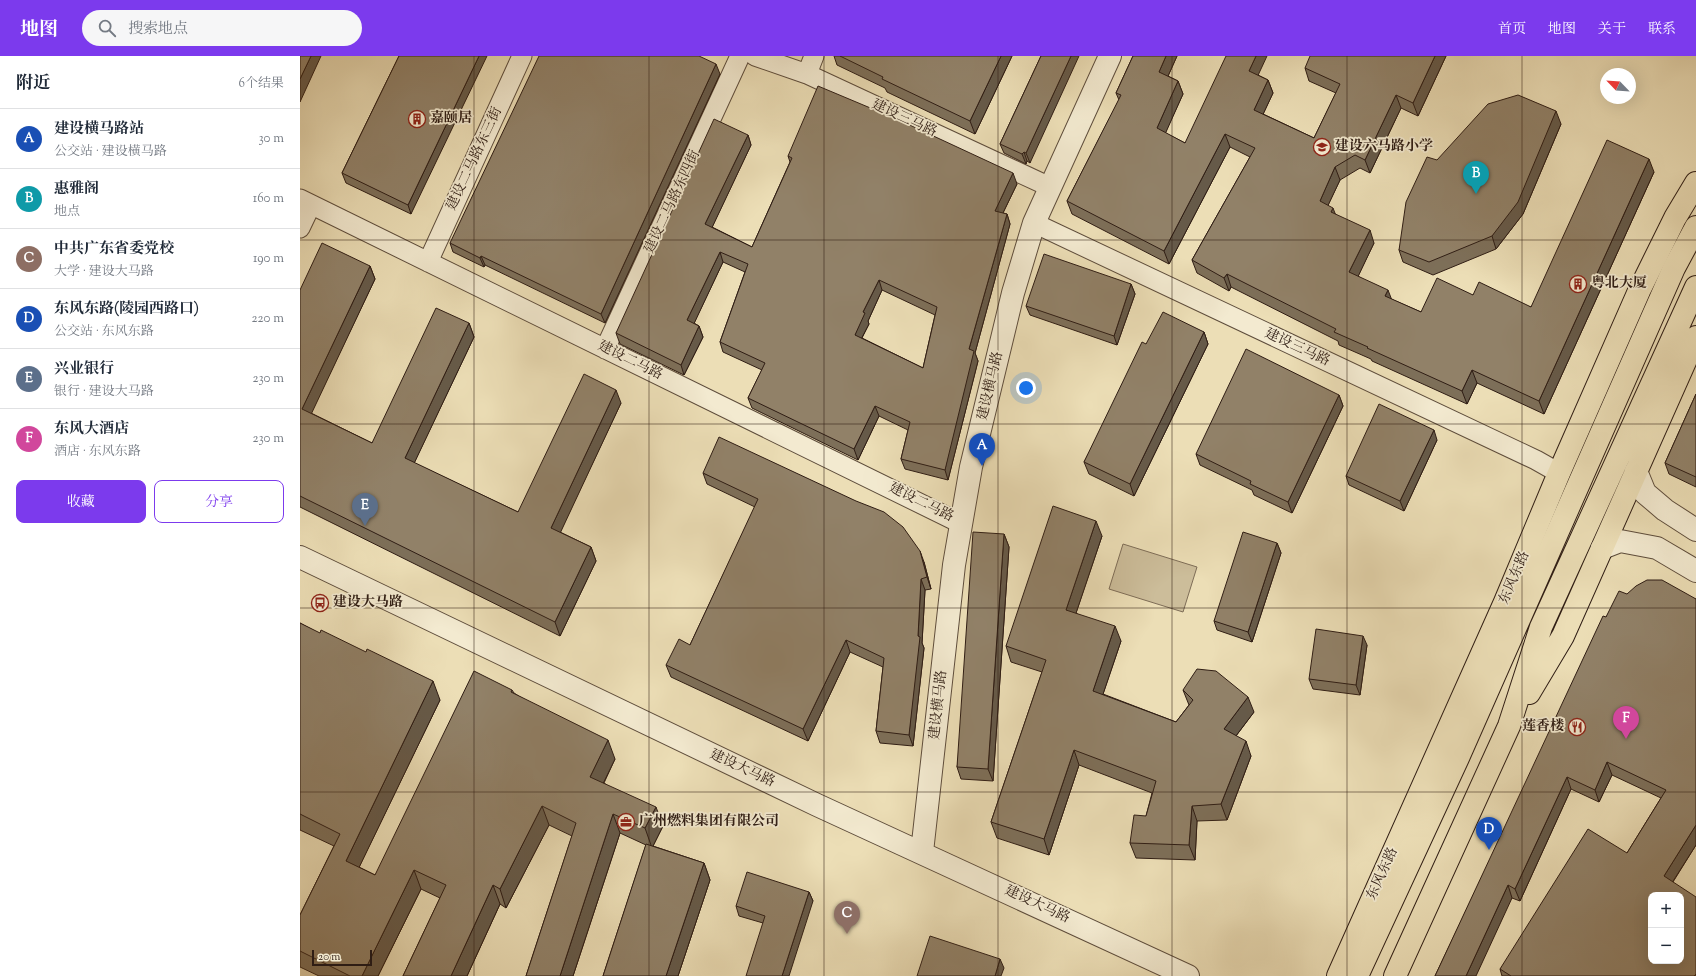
<!DOCTYPE html>
<html lang="zh">
<meta charset="utf-8">
<style>
body{margin:0;font-family:"Sorts Mill Goudy","Noto Serif SC",serif;background:#f6f6f7;color:#1f2937}
.controls{position:absolute;right:12px;bottom:12px;display:grid;overflow:hidden;border-radius:8px;box-shadow:0 4px 16px #0002}
.controls button{width:36px;height:36px;display:grid;place-items:center;padding:0;border:0;border-bottom:1px solid #e0e1e3;background:#fff;color:#1f2937;font:20px sans-serif}
.compass{position:absolute;left:1300px;top:12px;width:36px;height:36px;border-radius:50%;background:#fff;box-shadow:0 4px 16px #0002;rotate:295deg}
.scale{position:absolute;left:12px;bottom:10px;width:60px;box-sizing:border-box;padding-left:4px;border:2px solid #2f1d14;border-top:0;font-size:11px;line-height:14px;white-space:nowrap;color:#2f1d14;-webkit-text-stroke:3px #f3ead0;paint-order:stroke}
.you{position:absolute;left:726px;top:332px;width:14px;height:14px;margin:-10px;border:3px solid #fff;border-radius:50%;background:#1a73e8;box-shadow:0 0 0 6px #1a73e833}
.badge{display:grid;place-items:center;width:26px;height:26px;border-radius:50%;background:#7c3aed;color:#fff;font-size:13px;font-weight:700}
.pin{position:absolute;translate:-50% -33px;filter:drop-shadow(0 1px 2px #0008)}
.pin::after{content:'';position:absolute;top:21px;width:14px;height:12px;background:inherit;clip-path:polygon(0 0,100% 0,50% 100%)}
.list{margin:0;padding:0;list-style:none}
h2{display:flex;justify-content:space-between;align-items:center;height:52px;margin:0;padding:0 16px;font-size:17px}
h2 small{font-size:13px;font-weight:400;color:#747a83}
.list li{display:grid;grid-template-columns:26px 1fr auto;gap:12px;align-items:center;box-sizing:border-box;height:60px;padding:0 16px;border-top:1px solid #e0e1e3}
.list b{display:block;font-size:15px;white-space:nowrap}
.list p{margin:0;font-size:13px;white-space:nowrap;color:#747a83}
.list em{font-size:13px;font-style:normal;color:#747a83}
.actions{display:flex;gap:8px;padding:12px 16px}
.actions a{flex:1;padding:9px 0;border:1px solid #7c3aed;border-radius:8px;text-align:center;font-size:14px;color:#7c3aed}
.actions .main{background:#7c3aed;color:#fff}
.icon{flex:none;width:22px;height:22px;fill:none;stroke:currentColor;stroke-width:2;stroke-linecap:round;stroke-linejoin:round}
.map{position:relative;flex:none;width:1396px;height:920px;overflow:hidden}
header{display:flex;align-items:center;gap:24px;box-sizing:border-box;height:56px;padding:0 20px;background:#7c3aed;color:#fff}
header strong{font-size:19px}
nav{display:flex;gap:22px;margin-inline-start:auto;font-size:14px}
.search{width:280px;height:36px;background:#f6f6f7;display:flex;align-items:center;gap:10px;box-sizing:border-box;padding:0 14px;border-radius:22px;color:#747a83;font-size:15px}
main{display:flex}
aside{flex:1;background:#fff}
.map>svg:first-child{display:block}
.green{fill:#ccbd9a;stroke:#7e6d57}
.lines{fill:none;stroke-linecap:round;stroke-linejoin:round}
.minor-casing{stroke:#5e4d3c;stroke-width:21}
.tertiary-casing{stroke:#5e4d3c;stroke-width:24}
.primary-casing{stroke:#2f1d14;stroke-width:24}
.trunk-casing{stroke:#2f1d14;stroke-width:24}
.minor{stroke:#f3ead0;stroke-width:19}
.tertiary{stroke:#f3ead0;stroke-width:22}
.primary{stroke:#ecdeb6;stroke-width:22}
.trunk{stroke:#ecdeb6;stroke-width:22}
.wall{fill:#7d6f59;stroke:#2f1d14;fill-rule:evenodd}
.shaded-wall{fill:#665a49;stroke:#2f1d14}
.building{fill:#918168;stroke:#2f1d14;fill-rule:evenodd}
.grid{fill:none;stroke:#2f1d14;stroke-width:1;stroke-opacity:0.55}
.labels{text-anchor:middle;dominant-baseline:central;stroke-width:3.5;stroke-linejoin:round;paint-order:stroke}
.poi-label{font-size:14px;font-weight:bold;fill:#2f1d14;stroke:#f3ead0;text-anchor:start}
.street-label{font-size:14px;fill:#2f1d14;stroke:#f3ead0}
</style>
<header>
<strong>地图</strong>
<div class="search"><svg class="icon" aria-label="search" viewBox="0 0 24 24"><circle cx="10" cy="10" r="6"/><path d="M15 15l6 6"/></svg>搜索地点</div>
<nav><a>首页</a><a>地图</a><a>关于</a><a>联系</a></nav>
</header>
<main>
<aside>
<h2>附近<small>6个结果</small></h2>
<ul class="list">
<li><span class="badge" style="background:#1a4fb4">A</span><div><b>建设横马路站</b><p>公交站 · 建设横马路</p></div><em>30 m</em></li>
<li><span class="badge" style="background:#0f9aa8">B</span><div><b>惠雅阁</b><p>地点</p></div><em>160 m</em></li>
<li><span class="badge" style="background:#8d6e63">C</span><div><b>中共广东省委党校</b><p>大学 · 建设大马路</p></div><em>190 m</em></li>
<li><span class="badge" style="background:#1a4fb4">D</span><div><b>东风东路(陵园西路口)</b><p>公交站 · 东风东路</p></div><em>220 m</em></li>
<li><span class="badge" style="background:#5c6f8a">E</span><div><b>兴业银行</b><p>银行 · 建设大马路</p></div><em>230 m</em></li>
<li><span class="badge" style="background:#d1479c">F</span><div><b>东风大酒店</b><p>酒店 · 东风东路</p></div><em>230 m</em></li>
</ul>
<div class="actions"><a class="main">收藏</a><a>分享</a></div>
</aside>
<div class="map">
<svg width="1396" height="920" viewBox="0 0 1396 920">
<rect width="100%" height="100%" fill="#ecdeb6"/>
<filter id="stains"><feTurbulence type="fractalNoise" baseFrequency=".005" numOctaves="4"/><feColorMatrix values="0 0 0 0 .2 0 0 0 0 .09 0 0 0 0 .02 0 0 0 .5 -.17"/></filter>
<radialGradient id="worn" r=".72"><stop offset=".6" stop-color="#630" stop-opacity="0"/><stop offset="1" stop-color="#630" stop-opacity=".3"/></radialGradient>
<path class="green" d="M823,488L897,511L883,556L809,533Z"/>
<g class="lines">
<g class="minor-casing">
<path id="minor" d="M455,0L507,18L750,131
M507,18L514,0
M0,143L660,467
M734,167L1236,404L1259,417
M0,172L11,149
M128,206L222,0
M305,293L440,0"/>
</g>
<g class="tertiary-casing">
<path id="tertiary" d="M1336,415L1345,437L1365,454L1396,474
M1302,492L1320,485L1357,492L1396,515
M0,501L517,749L888,920
M622,796L654,509L671,411L713,237L734,167L810,0"/>
</g>
<g class="primary-casing">
<path id="primary" d="M1038,920L1205,546L1259,417L1339,235L1375,162L1396,127"/>
</g>
<g class="trunk-casing">
<path id="trunk" d="M1229,637L1263,580L1396,281
M1057,920L1158,702L1374,212L1396,171
M1095,920L1209,670L1241,571L1396,231"/>
</g>
<use href="#minor" class="minor"/>
<use href="#tertiary" class="tertiary"/>
<use href="#primary" class="primary"/>
<use href="#trunk" class="trunk"/>
</g>
<path class="wall" d="M99,0L111,158L46,127L42,117Z
M534,0H712L675,78L587,36L585,32L537,9Z
M741,0L730,107L727,105L726,108L704,97L700,88Z
M833,0H877L868,20L878,25L883,38L865,77L885,87L958,19L968,24L973,37L963,58L1014,82L1036,37L1009,25L1005,12L1146,0L1118,60L1101,52L1070,117L1060,112L1040,124L1028,149L1035,158L1074,187L1058,220L1091,243L1121,256L1173,239L1231,251L1354,116L1244,358L1177,327L1167,348L1072,305L1071,303L1039,289L1038,285L931,231L929,235L897,217L892,204L950,101L930,91L869,208L772,158L767,145L819,44L816,37Z
M420,18L305,267L185,209L184,211L153,196L150,187Z
M1261,68L1223,158L1196,193L1133,219L1103,206L1099,194L1137,104Z
M448,79L451,89L412,171L452,191L490,106L488,100L717,128L703,157L707,158L710,168L675,297L678,305L648,424L605,413L601,403L608,374L579,360L558,404L452,352L448,342L462,314L423,296L420,286L445,216L423,206L394,267L399,270L403,281L384,319L320,288L316,277ZM582,234L635,259L623,312L562,282L569,268L568,265Z
M70,210L75,223L11,357L72,387L169,267L174,281L114,407L218,456L321,347L260,476L291,491L296,505L260,580L0,451V234Z
M831,228L835,238L817,289L730,259L726,250Z
M904,276L908,288L834,440L789,418L784,406L846,288Z
M1396,338V431L1369,418L1365,407Z
M1039,339L1043,350L992,457L954,439L952,434L900,409L896,398Z
M1137,384L1104,455L1049,429L1046,420Z
M403,417L624,506L631,533L625,534L622,587L624,592L613,690L580,687L576,675L583,611L550,596L508,685L371,621L366,609L390,589L455,451L407,428Z
M704,478L709,491L693,725L661,723L657,711Z
M802,480L776,557L821,585L803,638L876,666L889,649L883,634L954,656L936,680L951,700L927,764L897,765L895,804L836,802L830,787L846,760L852,737L779,709L749,799L697,782L691,766L742,616L711,606L706,590Z
M977,487L981,497L952,586L917,574L914,565Z
M1327,538L1396,543V789L1373,826L1396,920H1202L1200,913L1327,797L1361,742L1312,719L1299,746L1271,733L1220,845L1212,842L1135,920L1306,561Z
M0,567L140,644L59,811L75,819L212,634L214,637L315,703L304,727L363,770L353,790L404,807L410,824L378,920H303L346,789L320,777L273,920H226L272,780L249,769L206,852L200,848L167,920H103L140,842L121,833L78,920H19L0,911V859L34,790L0,774Z
M1067,589L1060,639L1013,633L1009,623Z
M509,836L513,845L463,867L439,860L436,850Z"/>
<path class="shaded-wall" d="M11,0H21L0,46V23Z
M179,0H187L111,158L108,149Z
M701,0H712L675,78L670,65Z
M771,0H779L730,107L726,97Z
M866,0H877L864,29L859,16Z
M956,0H967L954,28L949,15Z
M1135,0H1146L1118,60L1113,47Z
M416,8L420,18L305,267L301,258Z
M968,24L973,37L959,67L954,54Z
M878,25L883,38L862,85L857,72Z
M1096,39L1101,52L1070,117L1065,104Z
M1256,55L1261,68L1223,158L1196,193L1192,180Z
M925,78L930,91L869,208L864,195Z
M448,79L451,89L409,178L405,168Z
M724,96L727,105L726,108L722,98Z
M1349,103L1354,116L1244,358L1239,345Z
M1035,111L1040,124L1024,158L1020,145Z
M713,117L717,128L699,165L695,155Z
M1033,152L1038,165L1031,156Z
M707,158L710,168L675,297L678,305L648,424L645,414L669,293Z
M1070,174L1074,187L1054,229L1049,216Z
M420,196L423,206L391,274L387,264Z
M181,200L185,209L184,211L180,202Z
M70,210L75,223L7,367L2,353Z
M927,218L931,231L929,235L924,222Z
M579,224L582,234L568,265L569,268L558,289L555,279L563,256Z
M831,228L835,238L817,289L814,280Z
M1088,234L1093,247L1085,240Z
M169,267L174,281L110,416L105,402Z
M399,270L403,281L384,319L381,309Z
M904,276L908,288L834,440L830,428Z
M1172,314L1177,327L1167,348L1162,335Z
M316,334L321,347L256,486L251,472Z
M1039,339L1043,350L992,457L988,446Z
M575,350L579,360L558,404L554,393Z
M1134,374L1137,384L1104,455L1100,445Z
M796,465L802,480L772,569L766,554Z
M704,478L709,491L693,725L688,713Z
M977,487L981,497L952,586L948,576Z
M291,491L296,505L260,580L255,566Z
M620,495L624,506L631,533L627,521Z
M621,523L625,534L622,587L624,592L613,690L609,679L618,580Z
M815,570L821,585L799,650L793,635Z
M1063,580L1067,589L1060,639L1056,629Z
M546,584L550,596L508,685L503,673Z
M133,625L140,644L53,824L46,805Z
M948,641L954,656L929,689L924,673Z
M308,684L315,703L297,740L290,721Z
M946,685L951,700L927,764L921,748Z
M774,694L779,709L749,799L744,783Z
M1307,706L1312,719L1299,746L1295,734Z
M1267,721L1271,733L1220,845L1215,833Z
M242,750L249,769L206,852L200,833Z
M892,750L897,765L895,804L889,789Z
M356,751L363,770L352,792L345,772Z
M313,758L320,777L273,920H260Z
M1396,769V789L1368,833L1364,820Z
M404,807L410,824L378,920H366Z
M114,814L121,833L78,920H62Z
M193,829L200,848L167,920H151Z
M1208,829L1212,842L1176,920H1166Z
M509,836L513,845L489,920H482Z
M700,903L704,912L701,920H695Z"/>
<path class="building" d="M0,0H11L0,23Z
M99,0H179L108,149L42,117Z
M239,0H399L416,8L301,258L181,200L180,202L150,187Z
M540,0H701L670,65L582,23L583,21Z
M741,0H771L726,97L724,96L722,98L700,88Z
M833,0H866L859,16L878,25L857,72L885,87L926,0H956L949,15L968,24L954,54L1014,82L1040,28L1005,12L1010,0H1135L1113,47L1096,39L1065,104L1055,99L1035,111L1020,145L1033,152L1031,156L1070,174L1049,216L1088,234L1085,240L1121,256L1137,222L1173,239L1179,226L1231,251L1307,84L1349,103L1239,345L1172,314L1162,335L1067,292L1068,291L1034,276L1036,273L927,218L924,222L892,204L955,92L925,78L864,195L767,145L821,39L816,37Z
M518,30L599,64L713,117L695,155L707,158L669,293L674,295L645,414L601,403L610,366L575,350L554,393L448,342L465,307L420,286L448,208L420,196L387,264L399,270L381,309L316,277L414,63L448,79L405,168L452,191L492,102L488,100ZM579,224L637,251L623,312L555,279L565,257L563,256Z
M1218,39L1256,55L1218,146L1192,180L1129,206L1099,194L1106,146L1127,101L1137,104L1188,48Z
M22,187L70,210L2,353L72,387L136,252L169,267L105,402L218,456L284,318L316,334L251,472L291,491L255,566L0,440V234Z
M744,198L831,228L814,280L726,250Z
M863,256L904,276L830,428L784,406L842,286L846,288Z
M946,293L1039,339L988,446L950,428L951,425L896,398Z
M1396,338V421L1365,407Z
M1079,348L1134,374L1100,445L1046,420Z
M419,381L556,445L584,456L603,471L620,495L627,521L621,523L618,580L620,581L609,679L576,675L584,602L546,584L503,673L366,609L379,583L390,589L458,443L403,417Z
M753,450L796,465L766,554L815,570L793,635L876,666L893,644L883,634L897,613L916,615L948,641L924,673L946,685L921,748L892,750L889,789L830,787L834,759L846,760L856,725L774,694L744,783L691,766L746,604L706,590Z
M673,476L704,478L688,713L657,711Z
M943,476L977,487L948,576L914,565Z
M1347,524H1362L1396,543V769L1364,820L1396,841V918L1394,920H1211L1200,913L1288,773L1327,797L1366,734L1307,706L1295,734L1267,721L1215,833L1208,829L1166,920H1135L1303,560L1306,561L1319,535L1327,538L1336,530ZM1351,839H1381V905H1351Z
M0,567L20,577L21,574L66,596L67,593L133,625L46,805L75,819L174,615L212,634L211,636L308,684L290,721L356,751L345,772L313,758L260,920H226L276,767L242,750L200,833L193,829L151,920H103L146,829L114,814L62,920H50L0,895V859L40,778L0,758Z
M1016,573L1063,580L1056,629L1009,623Z
M346,788L404,807L366,920H303Z
M447,816L509,836L482,920H446L465,860L436,850Z
M630,880L700,903L695,920H617Z"/>
<path class="grid" d="M174,0V920M349,0V920M524,0V920M698,0V920M872,0V920M1047,0V920M1222,0V920M0,184H1396M0,368H1396M0,552H1396M0,736H1396"/>
<defs>
<g id="building-ring" transform="scale(0.9)"><circle r="9.5" fill="#f3ead0" stroke="#8f2418" stroke-width="1.5"/><path d="M-4-6H4V6H1V3H-1V6H-4ZM-2.5-4.3h1.7v1.8h-1.7ZM.8-4.3h1.7v1.8H.8ZM-2.5-1h1.7V.8h-1.7ZM.8-1h1.7V.8H.8Z" fill="#8f2418"/></g>
<g id="school-ring" transform="scale(0.9)"><circle r="9.5" fill="#f3ead0" stroke="#8f2418" stroke-width="1.5"/><path d="M0-5L7-2L0 1L-7-2ZM-4 1L0 2.5L4 1V4Q0 6-4 4Z" fill="#8f2418"/></g>
<g id="bus-ring" transform="scale(0.9)"><circle r="9.5" fill="#f3ead0" stroke="#8f2418" stroke-width="1.5"/><path d="M-5-6H5V4H4V6H2V4H-2V6H-4V4H-5ZM-3.5-4V0h7V-4ZM-3.5 1.2v1.5H-2V1.2ZM2 1.2v1.5H3.5V1.2Z" fill="#8f2418"/></g>
<g id="restaurant-ring" transform="scale(0.9)"><circle r="9.5" fill="#f3ead0" stroke="#8f2418" stroke-width="1.5"/><path d="M-5-6h1v4h1v-4h1v4h1v-4h1v5L-1.5 .5V6h-2V.5L-5-1ZM5-6V6H3V1.5H1.5Q1.5-4 5-6Z" fill="#8f2418"/></g>
<g id="office-ring" transform="scale(0.9)"><circle r="9.5" fill="#f3ead0" stroke="#8f2418" stroke-width="1.5"/><path d="M-6-3h4V-5.5h4V-3h4V5H-6ZM-1-4.5V-3h2v-1.5ZM-6 0V1H6V0Z" fill="#8f2418"/></g>
</defs>
<g fill-rule="evenodd">
<use href="#building-ring" x="117" y="63"/>
<use href="#school-ring" x="1022" y="91"/>
<use href="#building-ring" x="1278" y="228"/>
<use href="#bus-ring" x="20" y="547"/>
<use href="#restaurant-ring" x="1277" y="671"/>
<use href="#office-ring" x="326" y="766"/>
</g>
<g class="labels">
<g class="poi-label">
<text x="130" y="63">嘉颐居</text>
<text x="1035" y="91">建设六马路小学</text>
<text x="1291" y="228">粤北大厦</text>
<text x="33" y="547">建设大马路</text>
<text x="1264" y="671" text-anchor="end">莲香楼</text>
<text x="339" y="766">广州燃料集团有限公司</text>
</g>
<g class="street-label">
<text transform="translate(604 63) rotate(25)">建设三马路</text>
<text transform="translate(175 103) rotate(-65)">建设二马路东三街</text>
<text transform="translate(373 146) rotate(-65)">建设二马路东四街</text>
<text transform="translate(997 292) rotate(25)">建设三马路</text>
<text transform="translate(330 305) rotate(26)">建设二马路</text>
<text transform="translate(691 330) rotate(-77)">建设横马路</text>
<text transform="translate(621 447) rotate(26)">建设二马路</text>
<text transform="translate(1215 522) rotate(-67)">东风东路</text>
<text transform="translate(639 649) rotate(-84)">建设横马路</text>
<text transform="translate(442 713) rotate(25)">建设大马路</text>
<text transform="translate(1083 818) rotate(-66)">东风东路</text>
<text transform="translate(737 849) rotate(25)">建设大马路</text>
</g>
</g>
<rect width="100%" height="100%" filter="url(#stains)"/>
<rect width="100%" height="100%" fill="url(#worn)"/>
</svg>
<div class="controls">
<button>+</button>
<button>−</button>
</div>
<svg class="compass" viewBox="-18 -18 36 36"><path d="M0-13l5 13h-10z" fill="#e53935"/><path d="M0 13l5-13h-10z" fill="#747a83"/></svg>
<div class="scale">20 m</div>
<div class="you"></div>
<div class="pin badge" style="left:682px;top:410px;background:#1a4fb4">A</div>
<div class="pin badge" style="left:1176px;top:138px;background:#0f9aa8">B</div>
<div class="pin badge" style="left:547px;top:878px;background:#8d6e63">C</div>
<div class="pin badge" style="left:1189px;top:794px;background:#1a4fb4">D</div>
<div class="pin badge" style="left:65px;top:470px;background:#5c6f8a">E</div>
<div class="pin badge" style="left:1326px;top:683px;background:#d1479c">F</div>
</div>
</main>
